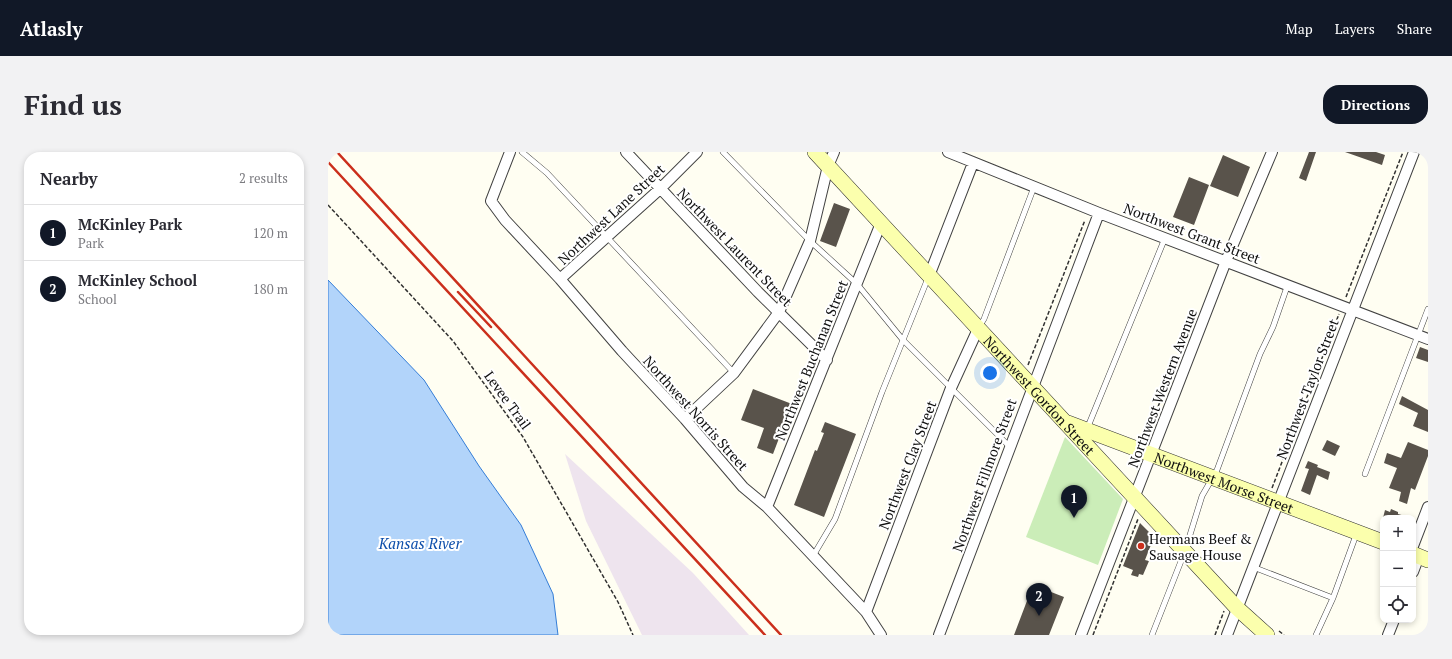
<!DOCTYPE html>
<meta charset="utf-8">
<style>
body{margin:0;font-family:"PT Serif",serif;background:#f2f2f3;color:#2b2b33}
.controls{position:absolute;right:12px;bottom:12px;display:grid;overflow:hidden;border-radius:8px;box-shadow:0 2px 6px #0003}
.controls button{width:36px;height:36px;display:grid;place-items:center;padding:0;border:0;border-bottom:1px solid #e1e1e2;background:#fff;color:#2b2b33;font:20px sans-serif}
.you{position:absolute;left:662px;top:221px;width:14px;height:14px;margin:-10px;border:3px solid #fff;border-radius:50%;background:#1a73e8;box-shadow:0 0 0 6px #1a73e833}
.badge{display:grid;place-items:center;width:26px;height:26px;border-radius:50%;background:#111827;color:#fff;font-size:13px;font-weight:700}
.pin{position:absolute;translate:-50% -33px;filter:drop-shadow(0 1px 2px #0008)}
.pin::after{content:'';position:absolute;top:21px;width:14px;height:12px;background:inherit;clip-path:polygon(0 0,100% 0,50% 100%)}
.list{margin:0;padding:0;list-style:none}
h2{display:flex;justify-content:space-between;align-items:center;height:52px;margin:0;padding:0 16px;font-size:17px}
h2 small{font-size:13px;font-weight:400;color:#7c7c81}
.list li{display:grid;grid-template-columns:26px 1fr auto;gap:12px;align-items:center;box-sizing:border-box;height:56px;padding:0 16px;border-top:1px solid #e1e1e2}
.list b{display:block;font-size:15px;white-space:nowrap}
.list p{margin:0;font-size:13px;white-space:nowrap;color:#7c7c81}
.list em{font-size:13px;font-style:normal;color:#7c7c81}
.icon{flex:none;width:22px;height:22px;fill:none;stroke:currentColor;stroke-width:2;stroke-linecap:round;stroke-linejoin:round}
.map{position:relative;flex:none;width:1100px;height:483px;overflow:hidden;border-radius:16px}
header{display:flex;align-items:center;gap:24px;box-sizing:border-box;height:56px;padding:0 20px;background:#111827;color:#fff}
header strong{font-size:19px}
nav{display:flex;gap:22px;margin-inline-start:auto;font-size:14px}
.intro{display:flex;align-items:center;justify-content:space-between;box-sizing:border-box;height:96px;padding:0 24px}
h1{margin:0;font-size:28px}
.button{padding:10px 18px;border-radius:16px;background:#111827;color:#fff;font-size:14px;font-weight:700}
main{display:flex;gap:24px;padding:0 24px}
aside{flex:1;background:#fff;border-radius:16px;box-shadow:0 2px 6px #0003}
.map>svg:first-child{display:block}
.industrial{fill:#eee4ee}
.green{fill:#cbedb8}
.water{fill:#b2d4fa;stroke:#347dd7}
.building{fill:#59534b}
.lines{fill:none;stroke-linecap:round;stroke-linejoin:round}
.lane-casing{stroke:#424242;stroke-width:6}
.street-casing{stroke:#424242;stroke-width:12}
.secondary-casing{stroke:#313131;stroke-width:16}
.path{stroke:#313131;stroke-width:1.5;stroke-dasharray:4 2;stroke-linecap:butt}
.lane{stroke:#fff;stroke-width:5}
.street{stroke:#fff;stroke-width:10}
.secondary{stroke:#fbffad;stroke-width:15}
.rail{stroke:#cb2f1c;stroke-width:2.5}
.poi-dot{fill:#cb2f1c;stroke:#fff;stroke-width:1.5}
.labels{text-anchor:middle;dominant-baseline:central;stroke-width:4;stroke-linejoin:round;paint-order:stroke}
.street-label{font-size:14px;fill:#0f0f0f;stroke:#fff}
.poi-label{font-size:14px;fill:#0f0f0f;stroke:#fff;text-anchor:start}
.water-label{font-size:15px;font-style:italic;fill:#0e4fab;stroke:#fff}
</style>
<header>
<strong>Atlasly</strong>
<nav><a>Map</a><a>Layers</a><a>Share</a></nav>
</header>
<div class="intro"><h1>Find us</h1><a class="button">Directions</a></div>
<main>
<aside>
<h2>Nearby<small>2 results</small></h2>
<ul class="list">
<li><span class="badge">1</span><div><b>McKinley Park</b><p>Park</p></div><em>120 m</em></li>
<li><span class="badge">2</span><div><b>McKinley School</b><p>School</p></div><em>180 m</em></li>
</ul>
</aside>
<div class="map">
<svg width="1100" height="483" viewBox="0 0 1100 483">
<rect width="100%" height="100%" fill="#fffef2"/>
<path class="industrial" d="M237,302L365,421L421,483H314L258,369Z"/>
<path class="green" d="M737,285L795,347L770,413L698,385Z"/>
<path class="water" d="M0,128L96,228L151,314L193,373L225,442L230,483H0Z"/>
<path class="building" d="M981,0H988L978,29L971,26Z
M1017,0H1048L1057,3L1054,13Z
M895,3L922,15L910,45L882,34Z
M861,25L881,33L866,73L845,65Z
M506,51L522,57L508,95L492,89Z
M1092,195L1100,198V210L1088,206Z
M425,237L464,252L445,302L429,296L436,276L413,268Z
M1074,244L1100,258V280L1085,274L1090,261L1071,252Z
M497,270L528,282L496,365L466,353L487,298L489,299L496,281L493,280Z
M999,288L1012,294L1007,304L994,298Z
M1080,290L1100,298V304L1087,338L1083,336L1079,352L1071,349L1073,340L1061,336L1069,316L1056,311L1059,301L1073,306Z
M980,309L990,313L989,315L1002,320L1000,328L989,323L982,343L973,339L981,317L977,316Z
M1063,357L1070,360V362L1077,364V366H1055L1057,358L1062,360Z
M812,371L826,385L817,408L821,409L815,423L811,422L810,425L803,423L805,418L795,414Z
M705,433L736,445L721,483H686Z"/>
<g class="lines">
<g class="lane-casing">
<path id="lane" d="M194,0L219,21L406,221
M395,0L482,89L529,132L575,188L682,295
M651,175L656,167L706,35
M759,277L837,86
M1037,322L1100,157
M485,404L507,367L554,240L600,126
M925,415L1005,446L1028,383
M824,483L857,399L874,344L889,318L932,202L945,175L960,132
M988,483L1005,446"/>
</g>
<g class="street-casing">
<path id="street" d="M182,0L163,49L177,68L232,127L294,199L357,267L415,335L439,355L538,460L553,483
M298,0L430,140L499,208
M620,0L771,61L1100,187
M601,124L645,11
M232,127L333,36L369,0
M357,267L406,221L451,160L482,89L500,14L506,0
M439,355L553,71
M1085,394L1100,355
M1085,420L1091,404
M538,460L623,236L650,177
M611,483L771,61
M753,483L898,109L944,0
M899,483L1086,0
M1060,483L1066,468"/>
</g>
<g class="secondary-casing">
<g id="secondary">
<path id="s1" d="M487,0L909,456L939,483"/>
<path id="s2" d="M740,271L1055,390"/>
<path d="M1085,402L1100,408"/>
</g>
</g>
<path class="path" d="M0,53L125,189L195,285L290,450L305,483
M1018,145L1075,0
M700,213L757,68
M817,288L846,214
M944,336L1011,162
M951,479L956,483
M765,483L810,367
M887,483L896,459"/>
<use href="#lane" class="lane"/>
<use href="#street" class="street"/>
<use href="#secondary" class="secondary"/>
<path class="rail" d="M9,0L453,483
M0,10L437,483
M130,140L163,175"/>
</g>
<circle class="poi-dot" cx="813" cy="394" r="4"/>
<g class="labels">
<g class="street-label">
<text transform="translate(283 62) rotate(-43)">Northwest Lane Street</text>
<text transform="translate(864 81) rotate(21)">Northwest Grant Street</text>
<text transform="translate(407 95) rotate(46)">Northwest Laurent Street</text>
<text transform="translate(483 208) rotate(-68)">Northwest Buchanan Street</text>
<text transform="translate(834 236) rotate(-69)">Northwest Western Avenue</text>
<text transform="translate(979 237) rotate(-69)">Northwest Taylor Street</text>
<text stroke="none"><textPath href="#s1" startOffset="331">Northwest Gordon Street</textPath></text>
<text transform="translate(180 248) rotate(54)">Levee Trail</text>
<text transform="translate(368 261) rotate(48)">Northwest Norris Street</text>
<text transform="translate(579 313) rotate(-69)">Northwest Clay Street</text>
<text transform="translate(656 323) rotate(-70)">Northwest Fillmore Street</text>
<text stroke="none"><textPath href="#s2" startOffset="167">Northwest Morse Street</textPath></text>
</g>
<g class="poi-label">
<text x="821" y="386">Hermans Beef &amp;<tspan x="821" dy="16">Sausage House</tspan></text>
</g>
<g class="water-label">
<text x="92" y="391">Kansas River</text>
</g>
</g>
</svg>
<div class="controls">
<button>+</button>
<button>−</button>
<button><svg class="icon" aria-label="locate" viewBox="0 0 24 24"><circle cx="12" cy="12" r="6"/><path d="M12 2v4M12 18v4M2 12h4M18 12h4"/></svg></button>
</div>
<div class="you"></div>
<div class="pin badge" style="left:746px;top:366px">1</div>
<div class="pin badge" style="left:711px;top:464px">2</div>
</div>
</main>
